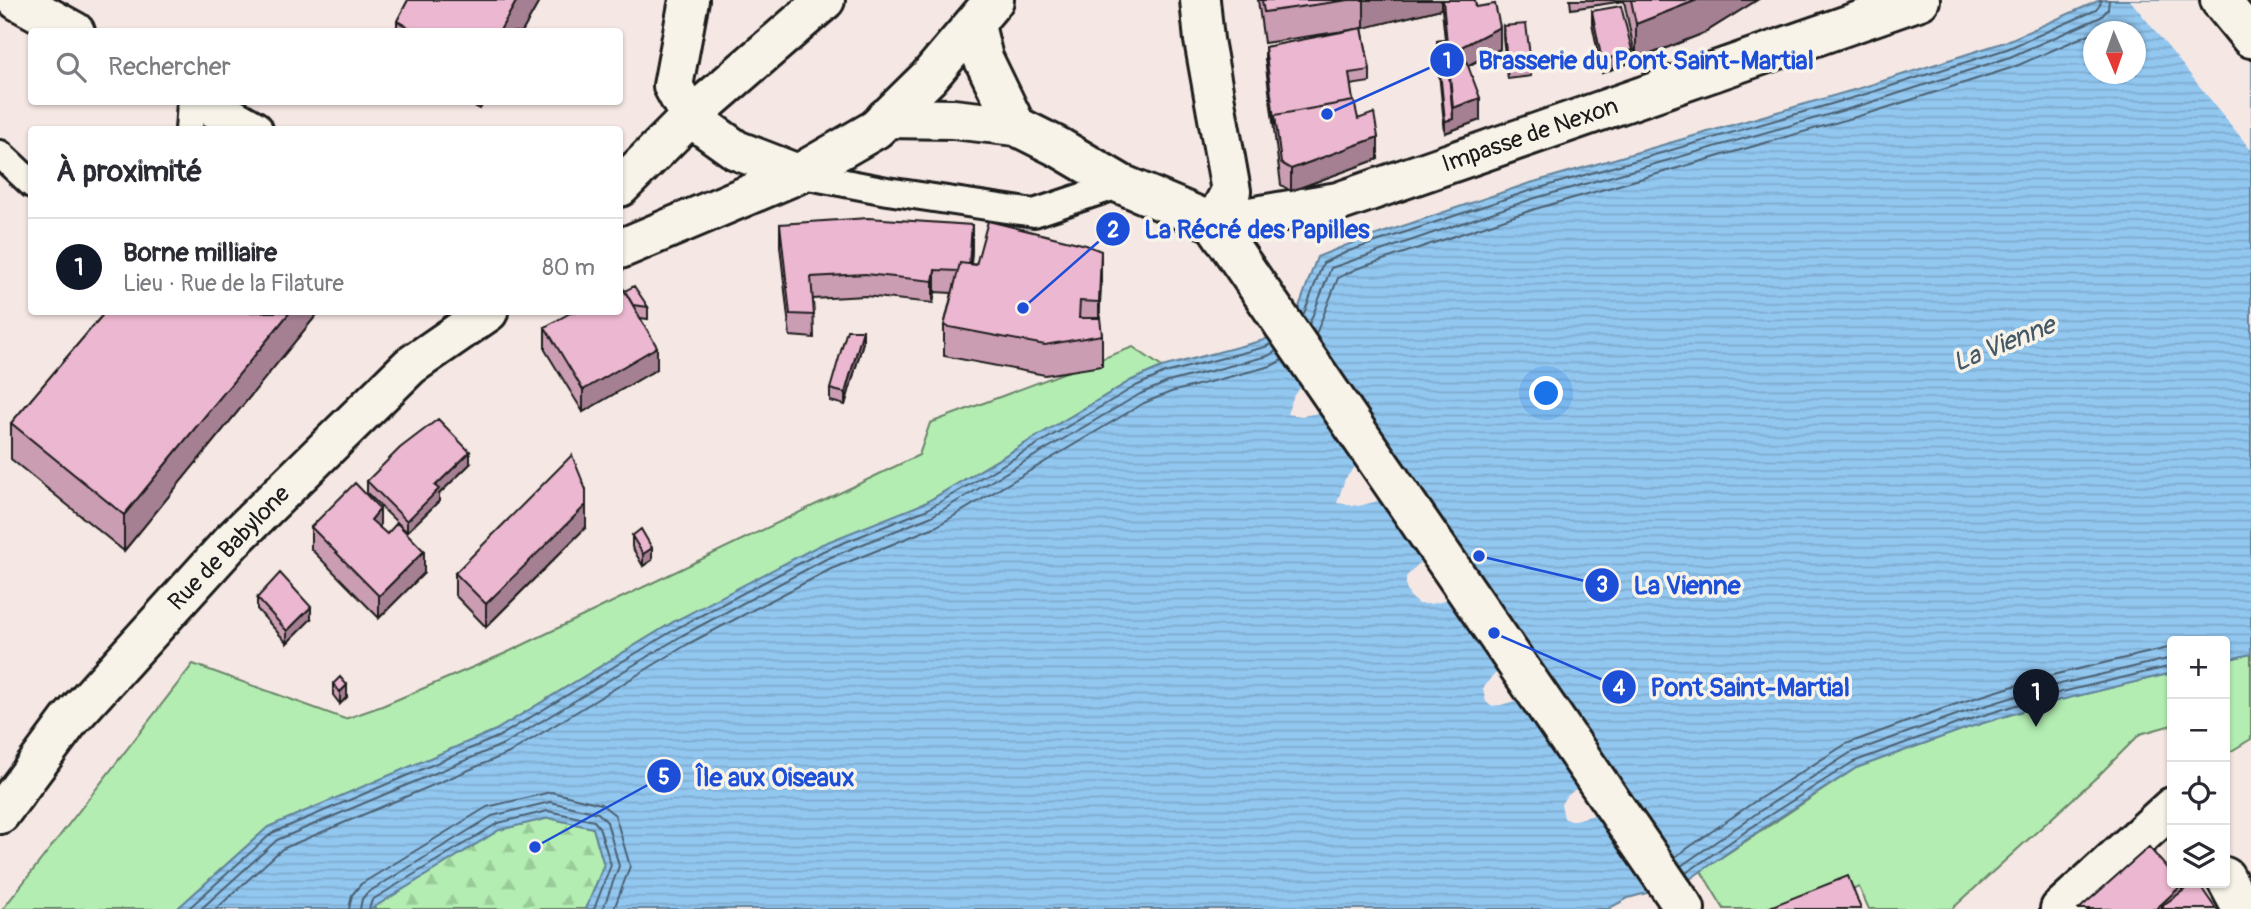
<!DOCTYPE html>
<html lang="fr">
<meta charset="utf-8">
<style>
body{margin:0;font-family:Pangolin,sans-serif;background:#f7f7f7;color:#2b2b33}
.controls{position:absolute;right:21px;bottom:21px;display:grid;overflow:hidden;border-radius:7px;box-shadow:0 2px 5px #0004}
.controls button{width:63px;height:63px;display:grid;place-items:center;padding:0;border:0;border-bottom:2px solid #e1e1e2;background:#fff;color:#2b2b33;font:35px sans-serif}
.compass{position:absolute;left:2083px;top:21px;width:63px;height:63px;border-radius:50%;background:#fff;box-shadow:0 2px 5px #0004;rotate:178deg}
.you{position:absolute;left:1547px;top:394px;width:24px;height:24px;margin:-18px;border:5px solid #fff;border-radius:50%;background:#1a73e8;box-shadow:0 0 0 10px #1a73e833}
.badge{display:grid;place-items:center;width:46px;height:46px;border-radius:50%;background:#111827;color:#fff;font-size:23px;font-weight:700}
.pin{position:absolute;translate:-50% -58px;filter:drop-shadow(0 2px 4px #0008)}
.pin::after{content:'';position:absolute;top:37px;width:24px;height:21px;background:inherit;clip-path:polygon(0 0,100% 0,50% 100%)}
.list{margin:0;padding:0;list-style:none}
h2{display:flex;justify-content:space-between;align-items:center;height:91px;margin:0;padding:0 28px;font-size:30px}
h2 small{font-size:23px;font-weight:400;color:#7c7c81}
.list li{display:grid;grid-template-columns:46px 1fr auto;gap:21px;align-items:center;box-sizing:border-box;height:98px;padding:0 28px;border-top:2px solid #e1e1e2}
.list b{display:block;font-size:26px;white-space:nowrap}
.list p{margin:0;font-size:23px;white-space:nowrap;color:#7c7c81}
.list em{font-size:23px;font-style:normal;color:#7c7c81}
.icon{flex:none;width:38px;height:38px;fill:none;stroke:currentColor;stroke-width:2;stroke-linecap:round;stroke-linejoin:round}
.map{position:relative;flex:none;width:2251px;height:909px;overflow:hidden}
.search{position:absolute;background:#fff;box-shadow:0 2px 5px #0004;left:28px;top:28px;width:595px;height:77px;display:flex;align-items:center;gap:18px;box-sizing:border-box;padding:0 24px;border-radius:7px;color:#7c7c81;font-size:26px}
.panel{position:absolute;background:#fff;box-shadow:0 2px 5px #0004;left:28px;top:126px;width:595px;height:189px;border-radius:7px}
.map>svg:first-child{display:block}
.forest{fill:url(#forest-firs);stroke:#688467;stroke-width:2}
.park{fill:#b3edb2;stroke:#688467;stroke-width:2}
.water{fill:url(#water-rules);stroke:#63839b;stroke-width:2;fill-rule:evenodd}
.pier{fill:#f5e7e3}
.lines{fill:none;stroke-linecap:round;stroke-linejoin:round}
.shore{stroke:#4b6071;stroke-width:2}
.service-casing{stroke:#1c1c1c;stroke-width:32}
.pedestrian-casing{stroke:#1c1c1c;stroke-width:44}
.minor-casing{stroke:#1c1c1c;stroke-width:44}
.tertiary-casing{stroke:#1c1c1c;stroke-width:44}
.secondary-casing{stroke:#1c1c1c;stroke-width:44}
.service{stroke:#f7f3e8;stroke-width:26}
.pedestrian{stroke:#f7f3e8;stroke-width:38}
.minor{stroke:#f7f3e8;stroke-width:38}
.tertiary{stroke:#f7f3e8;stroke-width:38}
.secondary{stroke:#f7f3e8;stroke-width:38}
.wall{fill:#cb9db3;stroke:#1c1c1c;stroke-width:2}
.shaded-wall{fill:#a58092;stroke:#1c1c1c;stroke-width:2}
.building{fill:#ecb7d0;stroke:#1c1c1c;stroke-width:2}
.labels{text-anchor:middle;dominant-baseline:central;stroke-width:7;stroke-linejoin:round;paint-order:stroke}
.street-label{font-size:24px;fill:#1c1c1c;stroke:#f7f3e8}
.water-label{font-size:26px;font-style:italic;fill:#455866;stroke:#f7f3e8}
.leader{fill:none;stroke:#1d4ed8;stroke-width:2.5}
.callout-dot{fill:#1d4ed8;stroke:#f7f3e8;stroke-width:2.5}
.mark-label{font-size:21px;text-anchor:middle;font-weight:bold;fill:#fff}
.callout-label{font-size:26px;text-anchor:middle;font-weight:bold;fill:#1d4ed8;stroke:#f7f3e8;stroke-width:7;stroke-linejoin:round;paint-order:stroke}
</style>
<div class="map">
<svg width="2251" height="909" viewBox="0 0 2251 909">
<defs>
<pattern id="forest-firs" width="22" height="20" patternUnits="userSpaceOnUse" patternTransform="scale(1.75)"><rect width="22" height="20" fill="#b3edb2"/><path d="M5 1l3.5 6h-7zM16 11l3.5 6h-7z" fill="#99cb98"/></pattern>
<pattern id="water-rules" width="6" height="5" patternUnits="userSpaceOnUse" patternTransform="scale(1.75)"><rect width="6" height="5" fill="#92c7f0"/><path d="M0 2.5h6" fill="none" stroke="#7daacd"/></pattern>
</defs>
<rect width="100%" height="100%" fill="#f5e7e3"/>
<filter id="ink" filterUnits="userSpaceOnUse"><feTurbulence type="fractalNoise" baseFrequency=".0143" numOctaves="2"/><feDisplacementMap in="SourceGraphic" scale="14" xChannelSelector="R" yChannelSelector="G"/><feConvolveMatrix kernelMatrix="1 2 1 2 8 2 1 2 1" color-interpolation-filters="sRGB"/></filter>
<g filter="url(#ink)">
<path class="forest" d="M549,818L593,828L604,865L586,909H371L499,830Z"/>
<path class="park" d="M1133,347L1162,367L1132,380L925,503L675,621L496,730L268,827L177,909H3L193,664L345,719L382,706L506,653L919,455L930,423Z
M2251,654V739L2225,755V660Z
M2172,673V725L2140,734L2099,775L1952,909H1869L1859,887L1806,909H1724L1701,871L1856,768L1967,728L2048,703Z"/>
<path class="water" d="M2100,0H2251V654L2225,660V641H2172V673L2048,703L1967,728L1856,768L1769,824L1684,883L1628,898L1608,909H586L604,865L593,828L549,818L499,830L371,909H177L268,827L496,730L675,621L820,545L925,503L1132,380L1162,367L1264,340L1295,318L1317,257L1347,245L1527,184L1864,87L2005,42ZM2094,32H2136V74H2094Z"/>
<path class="pier" d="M2130,0H2251V150Z
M1338,367L1350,386L1347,391L1384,444L1388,441L1412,474L1408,477L1458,550L1462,547L1534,665L1539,662L1554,684L1550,686L1613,777L1616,774L1681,870L1691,882L1685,886L1598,814L1575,820H1568L1564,818L1561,804L1565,798L1579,786L1521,699L1501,705L1491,706L1486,702L1483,689L1492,676L1501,670L1452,596L1441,602L1429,604H1418L1409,595L1406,588V577L1426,556L1385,499L1359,506L1337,503L1345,479L1359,462L1323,412L1302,416L1287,414L1294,395L1304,383Z"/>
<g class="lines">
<path class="shore" d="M1303,316L1323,263L1349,251L1529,191L1866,94L2007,49L2096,10L2100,5L2101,0
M1309,325L1331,268L1532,199L1869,103L2010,57L2101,17L2108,9L2109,0
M1316,334L1338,278L1356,269L1535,209L1873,112L2014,67L2094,32
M1675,857L1754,802L1846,744L1959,703L2040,678L2172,647
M1681,866L1760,811L1850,753L1962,713L2043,688L2172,658
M1686,873L1765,818L1853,762L1965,721L2045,696L2172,666
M188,909L272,833L500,736L679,627L823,551L928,509L1136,386L1165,373L1265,347L1271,344
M201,909L277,840L504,744L683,635L826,559L932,516L1140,394L1168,382L1268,356L1276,351
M216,909L282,849L509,753L688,644L831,569L937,526L1144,403L1171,392L1271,366L1282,360
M349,909L352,895L361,884L487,807L551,792L601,804L615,815L630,866L614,909
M360,909L362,899L367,893L492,816L550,802L598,813L607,822L619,866L603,909
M369,909L372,900L498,823L548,811L594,821L599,827L611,865L594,909"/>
<g class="service-casing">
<path id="service" d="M189,130L191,102
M0,154L32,184
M798,174L887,191L1034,213L1121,184"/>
</g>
<g class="pedestrian-casing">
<path id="pedestrian" d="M1284,325L1685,909"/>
</g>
<g class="minor-casing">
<path id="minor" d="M1200,0L1204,40L1231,191L1214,223
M975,25L983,58L1016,126
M886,118L953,119L1016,126L1060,148L1121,184L1214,223
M1214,223L1338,202L1920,0
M1214,223L1284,325
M2225,877L2242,909
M2060,909L2172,807"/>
</g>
<g class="tertiary-casing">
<path id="tertiary" d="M17,0L75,32
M689,0L673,86L690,117L736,150L798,174
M204,102L253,130
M620,187L690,117L825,0
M620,249L798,174L876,129L929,77L994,0
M0,814L69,721L232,541L410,366L488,312"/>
</g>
<g class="secondary-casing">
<path id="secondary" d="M2220,0L2251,38"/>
</g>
<use href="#service" class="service"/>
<use href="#pedestrian" class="pedestrian"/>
<use href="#minor" class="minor"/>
<use href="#tertiary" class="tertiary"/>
<use href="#secondary" class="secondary"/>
</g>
<path class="wall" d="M408,0H540L522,32H397V21Z
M1258,0H1475L1476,7L1500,49L1468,66L1480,120L1445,133L1437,53V41L1445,40L1441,0V9L1362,28L1370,70V82L1350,85L1353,101L1358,119L1378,159L1291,191L1281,185L1265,59V47L1357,29L1264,43Z
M1570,0H1757L1704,33L1636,60L1624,1L1571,9Z
M1592,11L1632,62L1602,73L1592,23Z
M1503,26L1531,64V76L1508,79L1503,38Z
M467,102H484L480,109Z
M780,224L972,248L971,264L1101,281L1099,318L1102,335V366L1045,375L944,356V326L952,293L935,292L933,303L865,296L813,299L814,338L790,336L780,246Z
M625,291L648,307V319L640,318L657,369L583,412L545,350V327Z
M105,312H319L124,551L11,459V423Z
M863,342L845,405L830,401V389Z
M470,464L439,494V501L407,532L367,493V481Z
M586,512V527L486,627L455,595V573Z
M311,527L380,528L424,573L379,618L311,549Z
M632,536L652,560L643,566L632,547Z
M257,598L311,619L287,643L257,609Z
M333,684L347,697L340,704L333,695Z"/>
<path class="shaded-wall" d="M517,0H540L522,32H499Z
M1364,0H1441V9L1364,28Z
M1697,0H1757L1704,33L1636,60V24Z
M1500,27V49L1461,69V47Z
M1632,50V62L1602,73V61Z
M1480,98V120L1445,133V121L1453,119V108Z
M1378,137V159L1291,191V169Z
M972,225V248L969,293V271Z
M1101,251V281L1099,332V302Z
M935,270V292L933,303V281Z
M290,312H319L124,551V515Z
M863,330V342L845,405V393Z
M657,347V369L583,412V390Z
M470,452V464L439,494V501L407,532V521L435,486Z
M586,490V527L486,627V604Z
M380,509V532L371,520Z
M652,548V560L643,566V554Z
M424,551V573L379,618V596Z
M311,607V619L287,643V631Z
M347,685V697L340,704V692Z
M2182,885V908L2162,906V909H2156Z"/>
<path class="building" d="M408,0H517L499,32H417L397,21Z
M1262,0H1349L1264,12Z
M1443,0H1475L1476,7L1495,4L1500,27L1461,47L1480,98L1453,108Z
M1631,0H1697L1636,24Z
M1621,6L1632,50L1602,61L1592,11Z
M1526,24L1531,64L1508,67L1503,26Z
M1362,28L1370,70L1349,73L1353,101L1275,115V126L1265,47Z
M1446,40L1453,119L1445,121L1437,41Z
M1354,101L1358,119L1374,113L1378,137L1291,169L1281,163L1275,115Z
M868,218L972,225L969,264L960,263L958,271L935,270L933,281L865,274L811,277L814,315L790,314L780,224Z
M988,221L1086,245L1101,251L1099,302L1080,301L1079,318H1100L1102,335L1045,345L944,326L960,263L976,265Z
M620,283L657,347L583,390L545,327L572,312H620Z
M634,286L648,307L633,305L625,291Z
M105,312H290L124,515L11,423Z
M847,330H863L845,393L830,389Z
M438,419L470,452L435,486L439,489L407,521L367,481L400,448Z
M572,455L586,490V505L486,604L455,573Z
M355,483L380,509L371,520L387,534L397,523L424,551L379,596L311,527Z
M641,529L652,548L643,554L632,536Z
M280,573L311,607L287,631L257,598Z
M340,677L347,685L340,692L333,684Z
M2149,847L2172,874V883H2180L2182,885L2156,909H2079Z
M1848,876L1861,909H1765Z
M2194,883H2198L2216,909H2164L2162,906Z"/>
</g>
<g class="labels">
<g class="street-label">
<text transform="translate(1530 135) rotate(-19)">Impasse de Nexon</text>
<text transform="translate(229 548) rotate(-46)">Rue de Babylone</text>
</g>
<g class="water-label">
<text transform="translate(2004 344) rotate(-22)">La Vienne</text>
</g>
</g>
<path class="leader" d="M1327 114L1447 60M1023 308L1113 229M1479 556L1602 585M1494 633L1619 687M535 847L664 776"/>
<g class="callout-dot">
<circle cx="1327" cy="114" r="7"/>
<circle cx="1023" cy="308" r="7"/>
<circle cx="1479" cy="556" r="7"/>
<circle cx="1494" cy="633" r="7"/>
<circle cx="535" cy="847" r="7"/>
<circle cx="1447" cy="60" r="18"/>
<circle cx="1113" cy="229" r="18"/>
<circle cx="1602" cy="585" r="18"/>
<circle cx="1619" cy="687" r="18"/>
<circle cx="664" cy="776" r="18"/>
</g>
<g class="mark-label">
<text x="1447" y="68">1</text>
<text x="1113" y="237">2</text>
<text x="1602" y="592">3</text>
<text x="1619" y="695">4</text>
<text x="664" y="784">5</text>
</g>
<g class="callout-label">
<text x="1646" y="69">Brasserie du Pont Saint-Martial</text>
<text x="1257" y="238">La Récré des Papilles</text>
<text x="1687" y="594">La Vienne</text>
<text x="1750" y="696">Pont Saint-Martial</text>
<text x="775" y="786">Île aux Oiseaux</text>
</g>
</svg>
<div class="controls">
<button>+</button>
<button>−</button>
<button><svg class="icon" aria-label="locate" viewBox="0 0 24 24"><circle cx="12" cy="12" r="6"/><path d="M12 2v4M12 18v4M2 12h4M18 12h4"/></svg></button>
<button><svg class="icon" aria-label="layers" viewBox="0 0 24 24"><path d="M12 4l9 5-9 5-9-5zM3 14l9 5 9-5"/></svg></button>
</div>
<svg class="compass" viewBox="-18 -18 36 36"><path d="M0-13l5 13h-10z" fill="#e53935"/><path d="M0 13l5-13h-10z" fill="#7c7c81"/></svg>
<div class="you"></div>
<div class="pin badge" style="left:2036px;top:727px">1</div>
<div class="search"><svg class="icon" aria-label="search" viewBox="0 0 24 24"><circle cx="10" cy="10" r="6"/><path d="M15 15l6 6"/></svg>Rechercher</div>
<section class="panel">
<h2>À proximité<small></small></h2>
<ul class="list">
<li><span class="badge">1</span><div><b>Borne milliaire</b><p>Lieu · Rue de la Filature</p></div><em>80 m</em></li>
</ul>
</section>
</div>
